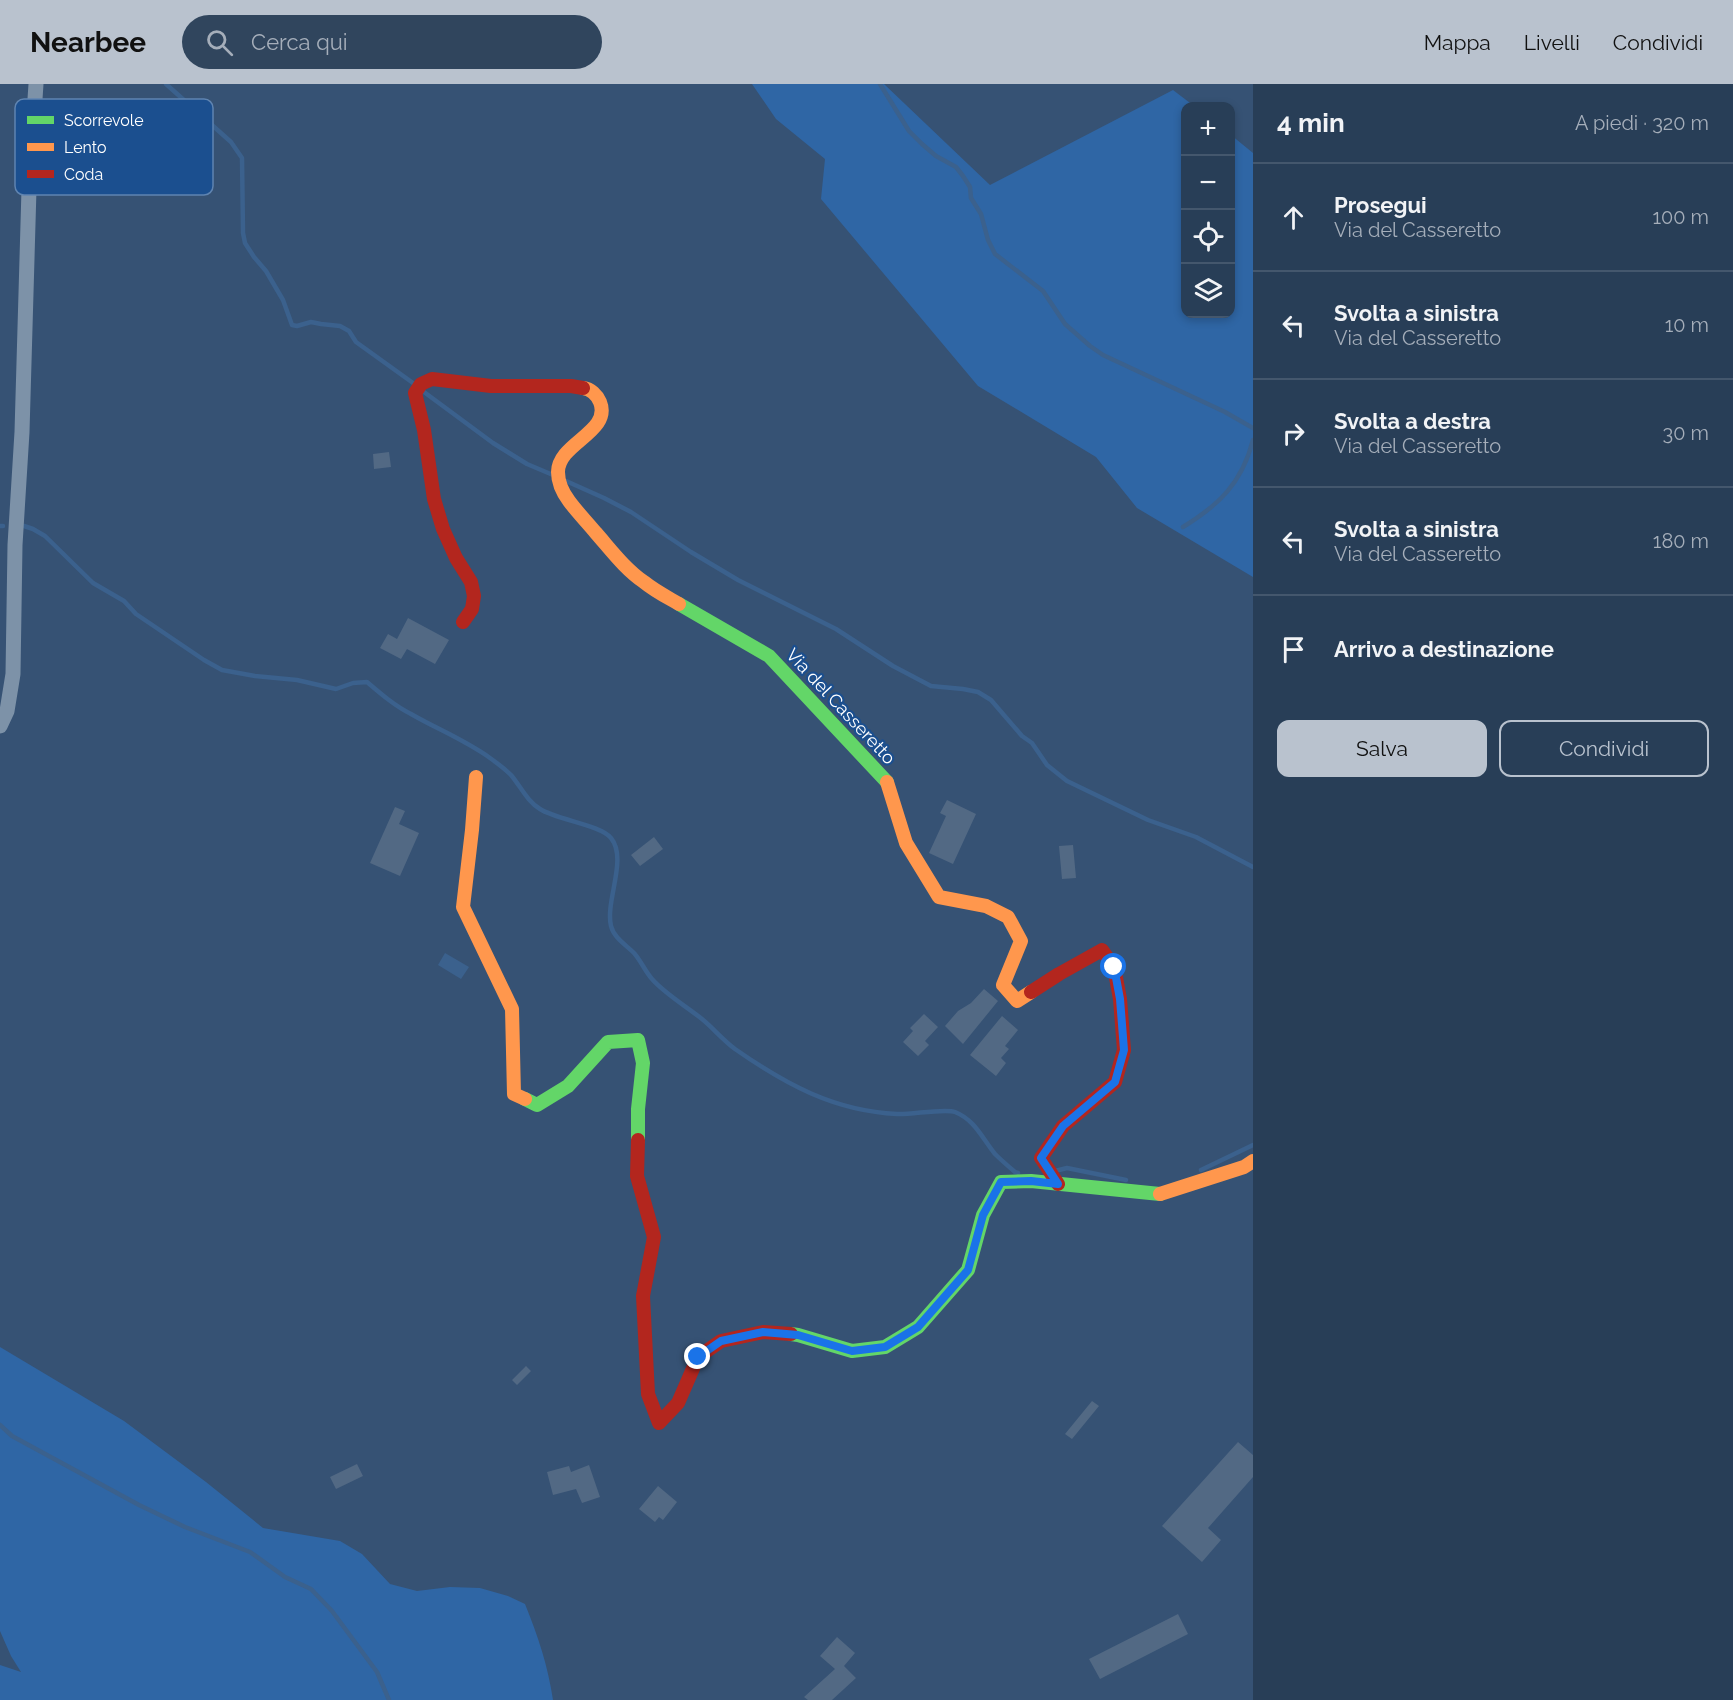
<!DOCTYPE html>
<html lang="it">
<meta charset="utf-8">
<style>
body{margin:0;font-family:Raleway,sans-serif;background:#30455d;color:#f1f3f6}
.controls{position:absolute;right:18px;top:18px;display:grid;overflow:hidden;border-radius:12px;box-shadow:0 3px 9px #0003}
.controls button{width:54px;height:54px;display:grid;place-items:center;padding:0;border:0;border-bottom:2px solid #44576d;background:#283e57;color:#f1f3f6;font:30px sans-serif}
.stop{position:absolute;width:18px;height:18px;margin:-14px;border:4px solid #1a73e8;border-radius:50%;background:#fff}
.stop.end{background:#1a73e8;border-color:#fff;box-shadow:0 2px 6px #0008}
.list{margin:0;padding:0;list-style:none}
h2{display:flex;justify-content:space-between;align-items:center;height:78px;margin:0;padding:0 24px;font-size:26px}
h2 small{font-size:20px;font-weight:400;color:#a5aeba}
.list li{display:grid;grid-template-columns:39px 1fr auto;gap:18px;align-items:center;box-sizing:border-box;height:108px;padding:0 24px;border-top:2px solid #44576d}
.list b{display:block;font-size:22px;white-space:nowrap}
.list p{margin:0;font-size:20px;white-space:nowrap;color:#a5aeba}
.list em{font-size:20px;font-style:normal;color:#a5aeba}
.actions{display:flex;gap:12px;padding:18px 24px}
.actions a{flex:1;padding:14px 0;border:2px solid #b9c2ce;border-radius:12px;text-align:center;font-size:21px;color:#b9c2ce}
.actions .main{background:#b9c2ce;color:#111}
.icon{flex:none;width:33px;height:33px;fill:none;stroke:currentColor;stroke-width:2;stroke-linecap:round;stroke-linejoin:round}
.map{position:relative;flex:none;width:1253px;height:1616px;overflow:hidden}
header{display:flex;align-items:center;gap:36px;box-sizing:border-box;height:84px;padding:0 30px;background:#b9c2ce;color:#111}
header strong{font-size:28px}
nav{display:flex;gap:33px;margin-inline-start:auto;font-size:21px}
.search{width:420px;height:54px;background:#30455d;display:flex;align-items:center;gap:15px;box-sizing:border-box;padding:0 21px;border-radius:33px;color:#a5aeba;font-size:22px}
main{display:flex}
aside{flex:1;background:#283e57}
.map>svg:first-child{display:block}
.green{fill:#2f66a5}
.water{fill:#3b618d}
.lines{fill:none;stroke-linecap:round;stroke-linejoin:round}
.stream{stroke:#3b618d;stroke-width:4.5}
.building{fill:#526984}
.street{stroke:#7d92a8;stroke-width:15}
.fast{stroke:#63d668;stroke-width:14}
.slow{stroke:#ff974d;stroke-width:14}
.jam{stroke:#b3261e;stroke-width:14}
.route{stroke:#1a73e8;stroke-width:8}
.labels{text-anchor:middle;dominant-baseline:central;stroke-width:4.5;stroke-linejoin:round;paint-order:stroke}
.street-label{font-size:18px;fill:#fff;stroke:#1b4f8f}
.key{fill:#1b4f8f;stroke:#5f84b1;stroke-width:1.5}
.key-label{font-size:16px;fill:#fff}
</style>
<header>
<strong>Nearbee</strong>
<div class="search"><svg class="icon" aria-label="search" viewBox="0 0 24 24"><circle cx="10" cy="10" r="6"/><path d="M15 15l6 6"/></svg>Cerca qui</div>
<nav><a>Mappa</a><a>Livelli</a><a>Condividi</a></nav>
</header>
<main>
<div class="map">
<svg width="1253" height="1616" viewBox="0 0 1253 1616">
<rect width="100%" height="100%" fill="#365274"/>
<path class="green" d="M752,0H884L990,101L1173,6L1194,22H1186V230H1230L1231,51L1253,69V493L1137,424L1096,373L978,302L821,115L825,75L776,35Z
M0,1263L124,1337L206,1398L263,1444L340,1457L362,1470L390,1500L417,1507L450,1503L480,1504L508,1512L525,1520C538,1552 548,1582 553,1616H0V1581L21,1588L11,1572L0,1547Z"/>
<path class="water" d="M445,869L469,883L461,895L438,881Z"/>
<g class="lines">
<path class="stream" d="M166,0L231,58L242,74L243,149L245,159L254,173L266,187L283,216L292,241L297,242L311,238L321,240L340,242L349,247L356,258L413,299
M880,0L909,47L922,60L936,72L956,83L963,92L970,103L971,114L981,130L988,156L995,170L1043,207L1065,240L1090,262L1103,271L1225,328L1253,344
M424,308L493,359L527,380L553,391
M566,397L604,414L631,428L691,468L738,496L836,545L893,582L931,602L963,605L978,608L991,616L1022,652L1032,659L1047,681L1067,697L1148,736L1196,753L1253,783
M0,442H3
M24,442L33,445L45,452L93,499L124,517L136,530L204,576L222,586L255,592L297,596L336,605L353,599L367,598C381,610 395,622 411,630C437,645 465,656 490,674C497,679 505,685 511,691C521,703 527,717 540,725C557,736 601,741 611,754C628,775 605,817 611,842C614,854 626,861 634,869C641,877 645,887 652,895C664,909 687,923 702,935C713,944 723,956 735,965C785,1000 834,1027 897,1030C910,1031 945,1024 955,1028C975,1036 982,1054 995,1070C1001,1076 1008,1082 1015,1088L1018,1089
M1183,443C1219,421 1242,399 1253,356
M1201,1086L1253,1061
M1055,1087L1067,1084L1126,1096
M0,1341L12,1352L139,1421L185,1443L250,1468L285,1493L311,1505L332,1527L377,1588L389,1616"/>
</g>
<path class="building" d="M389,368L391,383L374,385L373,370Z
M408,534L449,556L435,580L407,565L401,575L380,564L388,550L397,555Z
M947,716L976,730L953,780L929,769L946,732L940,729Z
M395,723L405,727L399,740L419,749L400,792L370,779Z
M654,753L663,765L640,782L631,771Z
M1073,761L1076,794L1062,795L1059,762Z
M984,905L998,917L963,960L945,942L958,927L971,919Z
M924,930L938,943L925,957L929,961L918,972L903,958L913,947L910,944Z
M1002,932L1018,946L1005,962L1009,965L1001,974L1006,979L996,992L970,971Z
M526,1282L531,1287L517,1301L512,1296Z
M1092,1317L1099,1322L1072,1355L1065,1350Z
M1238,1358L1253,1371V1393L1208,1444L1221,1456L1202,1478L1162,1442Z
M357,1380L363,1392L336,1405L330,1393Z
M589,1381L600,1413L582,1419L576,1405L553,1411L547,1388L569,1382L571,1388Z
M658,1402L677,1418L663,1436L659,1433L655,1438L639,1425Z
M1178,1530L1188,1550L1100,1595L1089,1575Z
M837,1553L855,1569L844,1582L856,1594L832,1616H808L804,1613L835,1585L820,1572Z"/>
<g class="lines">
<path class="street" d="M0,642L7,627L13,590L15,461L22,348L29,105L36,0"/>
<path class="fast" d="M679,520L769,572L887,698
M525,1015L537,1021L568,1002L608,958L638,956L643,979L638,1025V1056
M791,1250L798,1251L852,1267L885,1263L918,1243L968,1186L983,1131L1001,1098L1031,1097L1160,1110"/>
<path class="slow" d="M583,304C591,305 597,311 600,318C612,348 558,359 558,388C558,398 563,409 569,417C577,428 587,438 596,449C611,466 625,485 644,498C655,507 667,513 679,520
M476,693L472,746L463,823L512,925L514,1010L525,1015
M887,698L906,759L939,813L986,822L1008,833L1021,857L1003,901L1017,917L1031,908
M1160,1110L1244,1083L1253,1077"/>
<path class="jam" d="M463,538L472,525L474,512L471,498L456,474L443,445L434,415L424,346L415,309L421,300L432,295L491,302H571L583,304
M1031,908L1059,890L1102,866L1114,883L1120,915L1124,966L1115,998L1063,1042L1041,1074L1058,1100
M638,1056L637,1092L654,1153L643,1212L648,1310L659,1339L678,1319L698,1273L721,1257L763,1248L791,1250"/>
</g>
<g class="lines">
<path class="route" d="M698,1273L721,1257L763,1248L798,1251L852,1267L885,1263L918,1243L968,1186L983,1131L1001,1098L1031,1097L1058,1100L1041,1074L1063,1042L1115,998L1124,966L1120,915L1114,883"/>
</g>
<g class="labels">
<g class="street-label">
<text transform="translate(841 622) rotate(47)">Via del Casseretto</text>
</g>
</g>
<rect x="15" y="15" width="198" height="96" rx="9" class="key"/>
<rect x="27" y="32" width="27" height="8" fill="#63d668"/>
<rect x="27" y="59" width="27" height="8" fill="#ff974d"/>
<rect x="27" y="86" width="27" height="8" fill="#b3261e"/>
<g class="key-label">
<text x="64" y="42">Scorrevole</text>
<text x="64" y="69">Lento</text>
<text x="64" y="96">Coda</text>
</g>
</svg>
<div class="controls">
<button>+</button>
<button>−</button>
<button><svg class="icon" aria-label="locate" viewBox="0 0 24 24"><circle cx="12" cy="12" r="6"/><path d="M12 2v4M12 18v4M2 12h4M18 12h4"/></svg></button>
<button><svg class="icon" aria-label="layers" viewBox="0 0 24 24"><path d="M12 4l9 5-9 5-9-5zM3 14l9 5 9-5"/></svg></button>
</div>
<div class="stop" style="left:1114px;top:883px"></div>
<div class="stop end" style="left:698px;top:1273px"></div>
</div>
<aside>
<h2>4 min<small>A piedi · 320 m</small></h2>
<ul class="list">
<li><svg class="icon" aria-label="ahead" viewBox="0 0 24 24"><path d="M12 20V5M6 11l6-6 6 6"/></svg><div><b>Prosegui</b><p>Via del Casseretto</p></div><em>100 m</em></li>
<li><svg class="icon" aria-label="left" viewBox="0 0 24 24"><path d="M17 20v-9H6M10 6l-5 5 5 5"/></svg><div><b>Svolta a sinistra</b><p>Via del Casseretto</p></div><em>10 m</em></li>
<li><svg class="icon" aria-label="right" viewBox="0 0 24 24"><path d="M7 20v-9h11M14 6l5 5-5 5"/></svg><div><b>Svolta a destra</b><p>Via del Casseretto</p></div><em>30 m</em></li>
<li><svg class="icon" aria-label="left" viewBox="0 0 24 24"><path d="M17 20v-9H6M10 6l-5 5 5 5"/></svg><div><b>Svolta a sinistra</b><p>Via del Casseretto</p></div><em>180 m</em></li>
<li><svg class="icon" aria-label="arrive" viewBox="0 0 24 24"><path d="M6 21V4h12l-3 4 3 4H6"/></svg><div><b>Arrivo a destinazione</b></div></li>
</ul>
<div class="actions"><a class="main">Salva</a><a>Condividi</a></div>
</aside>
</main>
